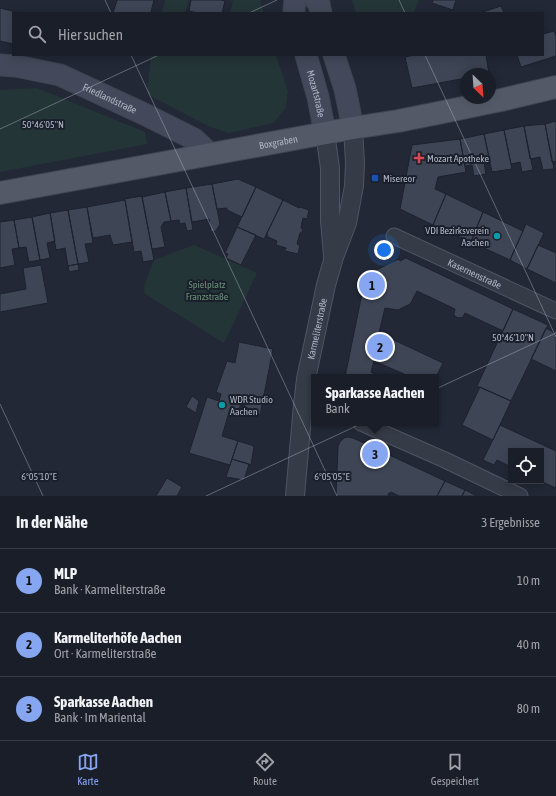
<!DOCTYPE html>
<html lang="de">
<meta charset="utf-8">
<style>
body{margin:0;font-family:"Asap Condensed",sans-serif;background:#272b34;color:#f1f3f6}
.controls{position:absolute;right:12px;bottom:12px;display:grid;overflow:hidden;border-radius:0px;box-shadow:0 2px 10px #0003}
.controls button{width:36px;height:36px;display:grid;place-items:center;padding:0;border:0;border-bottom:1px solid #383c45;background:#1a1e28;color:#f1f3f6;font:20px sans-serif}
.compass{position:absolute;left:460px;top:68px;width:36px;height:36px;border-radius:50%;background:#1a1e28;box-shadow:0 2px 10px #0003;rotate:155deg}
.you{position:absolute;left:384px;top:250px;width:14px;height:14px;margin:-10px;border:3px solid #fff;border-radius:50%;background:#1a73e8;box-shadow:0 0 0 6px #1a73e833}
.badge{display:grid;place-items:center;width:26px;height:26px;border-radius:50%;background:#87a6f1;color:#111;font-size:13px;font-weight:700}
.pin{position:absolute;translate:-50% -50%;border:2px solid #fff;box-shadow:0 1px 4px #0006}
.popup{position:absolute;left:311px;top:374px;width:128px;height:52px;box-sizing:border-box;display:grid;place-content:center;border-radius:0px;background:#1a1e28;filter:drop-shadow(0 1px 3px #0005);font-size:13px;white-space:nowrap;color:#9fa2a8}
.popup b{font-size:15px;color:#f1f3f6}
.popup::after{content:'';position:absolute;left:50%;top:100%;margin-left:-8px;border:8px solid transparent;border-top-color:#1a1e28}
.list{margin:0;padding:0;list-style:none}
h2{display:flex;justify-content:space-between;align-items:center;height:52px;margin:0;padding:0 16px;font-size:17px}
h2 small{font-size:13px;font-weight:400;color:#9fa2a8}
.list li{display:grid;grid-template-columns:26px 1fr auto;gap:12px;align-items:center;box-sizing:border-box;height:64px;padding:0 16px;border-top:1px solid #383c45}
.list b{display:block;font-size:15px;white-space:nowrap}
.list p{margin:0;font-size:13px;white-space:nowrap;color:#9fa2a8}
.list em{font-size:13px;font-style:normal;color:#9fa2a8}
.icon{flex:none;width:22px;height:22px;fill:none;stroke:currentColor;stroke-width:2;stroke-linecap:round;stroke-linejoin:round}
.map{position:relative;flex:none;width:556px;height:496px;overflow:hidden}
.search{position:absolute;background:#1a1e28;box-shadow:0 2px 10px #0003;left:12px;right:12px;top:12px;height:44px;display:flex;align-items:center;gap:10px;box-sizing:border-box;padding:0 14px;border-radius:0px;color:#9fa2a8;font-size:15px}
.sheet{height:244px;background:#1a1e28}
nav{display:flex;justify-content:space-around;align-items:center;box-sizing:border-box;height:56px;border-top:1px solid #383c45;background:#1a1e28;font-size:11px;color:#9fa2a8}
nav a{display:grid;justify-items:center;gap:2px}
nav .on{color:#87a6f1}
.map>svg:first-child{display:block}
.green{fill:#243538}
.building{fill:#3e4656;stroke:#1c222e}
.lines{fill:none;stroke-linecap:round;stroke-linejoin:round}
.minor-casing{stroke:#4f5562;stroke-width:17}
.tertiary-casing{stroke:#4f5562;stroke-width:20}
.secondary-casing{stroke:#3e4450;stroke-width:23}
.primary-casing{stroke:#3e4450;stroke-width:24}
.minor{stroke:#353b47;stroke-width:15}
.tertiary{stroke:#353b47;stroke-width:18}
.secondary{stroke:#43495a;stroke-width:21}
.primary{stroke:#535967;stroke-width:22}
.ticks{fill:none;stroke:#afb5c3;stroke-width:1;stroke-opacity:0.45}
.health-dot{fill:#e0444e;stroke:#1a202b;stroke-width:1.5}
.transit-dot{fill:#1a4fb4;stroke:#1a202b;stroke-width:1.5}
.culture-dot{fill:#0f9aa8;stroke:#1a202b;stroke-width:1.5}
.labels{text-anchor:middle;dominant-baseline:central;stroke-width:4;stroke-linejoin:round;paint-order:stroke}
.street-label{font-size:10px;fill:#afb5c3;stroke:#1a202b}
.poi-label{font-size:10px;fill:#afb5c3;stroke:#1a202b;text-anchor:start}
.park-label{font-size:10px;fill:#689276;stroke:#1a202b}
.ticks-label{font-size:10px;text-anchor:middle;fill:#afb5c3;stroke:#1a202b;stroke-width:4;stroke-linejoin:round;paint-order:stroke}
</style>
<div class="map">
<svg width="556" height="496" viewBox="0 0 556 496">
<rect width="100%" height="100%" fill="#222836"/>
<path class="green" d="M165,0H189L185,13H162Z
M228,0H260L264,13H230L233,1Z
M352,0H419L414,13H356Z
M151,55H276L288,92L285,109L273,123L229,133L208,126L147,94Z
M37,88L145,132L147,144L0,172V90Z
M194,245L257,273L224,343L145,294L144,286L154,260Z"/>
<path class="building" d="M117,0H154L151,12L154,13H113Z
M191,0H221L225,1L222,13H198L189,11Z
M433,0H456L453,10L432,3Z
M501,6L504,13H480Z
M0,8L20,13H13V44L0,41Z
M554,31L556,36V56L521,67L517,55H543V34Z
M415,55H486L489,74H466V78L412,88L405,57Z
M556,121V161L552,162L545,124Z
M545,124L554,169L543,170L540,157L530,159L524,126Z
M524,126L533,170L522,172L520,162L511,164L504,130Z
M504,130L512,169L492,172L484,134Z
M484,134L490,162L484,163L486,174L474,176L472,165L465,166L460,139Z
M460,139L466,172L438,177L435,189L446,194L433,225L400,209L412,145Z
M238,179L256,187L242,217L227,210V208L217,209L212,184Z
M212,184L220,224L216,231L211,232L209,219L192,222L186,188Z
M256,187L283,200L264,239L237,227Z
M186,188L193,230L187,231L185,223L180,224L179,220L171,221L165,192Z
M165,192L171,221L164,222L161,227L165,247L152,249L142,197Z
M446,194L483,212L471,242L433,225Z
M142,196L154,260L143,262L141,251L134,252L125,200L124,199Z
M125,200L132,242L113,245L110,235L93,238L87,207Z
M283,200L299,208L300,207L309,210L307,219L303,218L301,227L303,231L300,233L297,244L300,245L298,254L285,251L286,248L276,245L277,241L268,237L267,233Z
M87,207L93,243L85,244L89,262L78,264L68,210Z
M68,210L78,264L68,266L65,248L56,250L50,213Z
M483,212L523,231L510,260L471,242Z
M50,213L55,241L47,243L50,258L40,260L32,217Z
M32,217L40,260L29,262L26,247L19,248L14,220Z
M14,220L19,248L12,249L15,265L0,268V222Z
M526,224L544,233L527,269L510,260Z
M237,227L256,235L241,265L226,258L228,254L225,253Z
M538,245L556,253V283L527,269Z
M406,258L513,309L503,331L465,313L463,317L460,318L456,317L454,315V313L455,309L417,291L412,301L410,304L398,310L385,308L379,333L443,363L436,377H404V374L374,361L371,372L377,375L378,377H345L365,279L371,276L370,273L399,259L400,261Z
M78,264L79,270L69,272L68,266Z
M41,265L48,303L0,312V294L26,289L23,268Z
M513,309L548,325L511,401L477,386Z
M546,328L556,334V371L531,359Z
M239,342L273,349L260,415L244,406L245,404L241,403L239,409H230L222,436L238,441L230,465L189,453L207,397L219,401L221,394L216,392L227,361L235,363Z
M480,387L511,401L493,440L462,425Z
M192,396L199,401L196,413L186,407Z
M500,425L556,451V488L540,481L541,451H511V467L497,460L494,465L483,460Z
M348,437L353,438L445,481L437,496H399L391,492L388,494L389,496H336L338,446L340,442L344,438Z
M238,441L254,446L251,465L232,459Z
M232,459L249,464L244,480L226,477Z
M167,478L182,487L177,496H156Z
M445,481L465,490L462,496H437Z
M465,490L477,496H462Z"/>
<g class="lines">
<g class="minor-casing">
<g id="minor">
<path id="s1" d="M394,236L556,311"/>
<path d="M361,423L445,460L520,496"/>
</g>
</g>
<g class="tertiary-casing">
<g id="tertiary">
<path d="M325,133L330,168V221L333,255"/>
<path id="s2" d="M295,496L303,405L306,379L326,285L334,257L347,223L354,186L355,163L353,128"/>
</g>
</g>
<g class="secondary-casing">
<g id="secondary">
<path d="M316,0L319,4L321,13"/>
<path d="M294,13V10L295,0"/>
<path id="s3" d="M306,55L318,97L325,133"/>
<path d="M334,55L345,89L353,128"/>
<path id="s4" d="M0,65L16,66L60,75L142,113L194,139L210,154"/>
</g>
</g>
<g class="primary-casing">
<g id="primary">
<path id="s5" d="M0,193L353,128L398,121L443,112L501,100L556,87"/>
</g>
</g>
<use href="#minor" class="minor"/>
<use href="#tertiary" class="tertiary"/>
<use href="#secondary" class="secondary"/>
<use href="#primary" class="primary"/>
</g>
<path class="ticks" d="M105,0L111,13M399,0L405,13M249,13L277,0M131,55L337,496M425,55L556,337M0,129L159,55M0,404L43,496M206,496L556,333"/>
<path class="health-dot" d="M417 152h4v4h4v4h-4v4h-4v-4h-4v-4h4z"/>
<rect class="transit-dot" x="371" y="174" width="8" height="8" rx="2"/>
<g class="culture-dot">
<circle cx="497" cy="236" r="4"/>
<circle cx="222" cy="405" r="4"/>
</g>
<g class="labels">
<g class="street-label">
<text stroke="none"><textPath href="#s3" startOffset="40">Mozartstraße</textPath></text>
<text stroke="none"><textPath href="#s4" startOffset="116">Friedlandstraße</textPath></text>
<text stroke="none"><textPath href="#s5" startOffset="283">Boxgraben</textPath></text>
<text stroke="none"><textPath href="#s1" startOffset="89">Kasernenstraße</textPath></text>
<text stroke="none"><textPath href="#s2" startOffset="169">Karmeliterstraße</textPath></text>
</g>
<g class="poi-label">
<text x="427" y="158">Mozart Apotheke</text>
<text x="383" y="178">Misereor</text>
<text x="489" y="230" text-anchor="end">VDI Bezirksverein<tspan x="489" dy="12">Aachen</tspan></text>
<text x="230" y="399">WDR Studio<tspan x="230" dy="12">Aachen</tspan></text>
</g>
<g class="park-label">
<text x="207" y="284">Spielplatz<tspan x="207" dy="12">Franzstraße</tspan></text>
</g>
</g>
<g class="ticks-label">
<text x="43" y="128">50°46'05"N</text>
<text x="513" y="341">50°46'10"N</text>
<text x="39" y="480">6°05'10"E</text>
<text x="332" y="480">6°05'05"E</text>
</g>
</svg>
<div class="controls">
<button><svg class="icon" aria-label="locate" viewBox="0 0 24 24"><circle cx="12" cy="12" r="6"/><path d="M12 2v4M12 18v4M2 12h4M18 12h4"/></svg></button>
</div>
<svg class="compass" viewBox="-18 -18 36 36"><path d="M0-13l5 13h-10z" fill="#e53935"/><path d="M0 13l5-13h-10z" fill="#9fa2a8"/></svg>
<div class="you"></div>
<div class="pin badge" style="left:372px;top:285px">1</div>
<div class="pin badge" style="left:380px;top:347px">2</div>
<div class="pin badge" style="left:375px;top:454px">3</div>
<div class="popup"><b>Sparkasse Aachen</b>Bank</div>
<div class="search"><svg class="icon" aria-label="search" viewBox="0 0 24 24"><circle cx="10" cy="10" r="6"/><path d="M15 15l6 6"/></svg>Hier suchen</div>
</div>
<section class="sheet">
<h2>In der Nähe<small>3 Ergebnisse</small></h2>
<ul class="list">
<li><span class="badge">1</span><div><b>MLP</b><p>Bank · Karmeliterstraße</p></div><em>10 m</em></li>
<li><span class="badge">2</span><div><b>Karmeliterhöfe Aachen</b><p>Ort · Karmeliterstraße</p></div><em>40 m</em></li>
<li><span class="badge">3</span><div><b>Sparkasse Aachen</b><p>Bank · Im Mariental</p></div><em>80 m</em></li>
</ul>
</section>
<nav>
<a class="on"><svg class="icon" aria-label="map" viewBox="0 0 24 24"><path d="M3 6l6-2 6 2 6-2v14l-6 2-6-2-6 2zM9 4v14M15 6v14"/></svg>Karte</a>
<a><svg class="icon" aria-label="directions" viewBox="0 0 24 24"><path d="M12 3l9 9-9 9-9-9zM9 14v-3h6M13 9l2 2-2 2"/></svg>Route</a>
<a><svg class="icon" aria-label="saved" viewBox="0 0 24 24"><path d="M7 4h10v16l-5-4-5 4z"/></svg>Gespeichert</a>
</nav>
